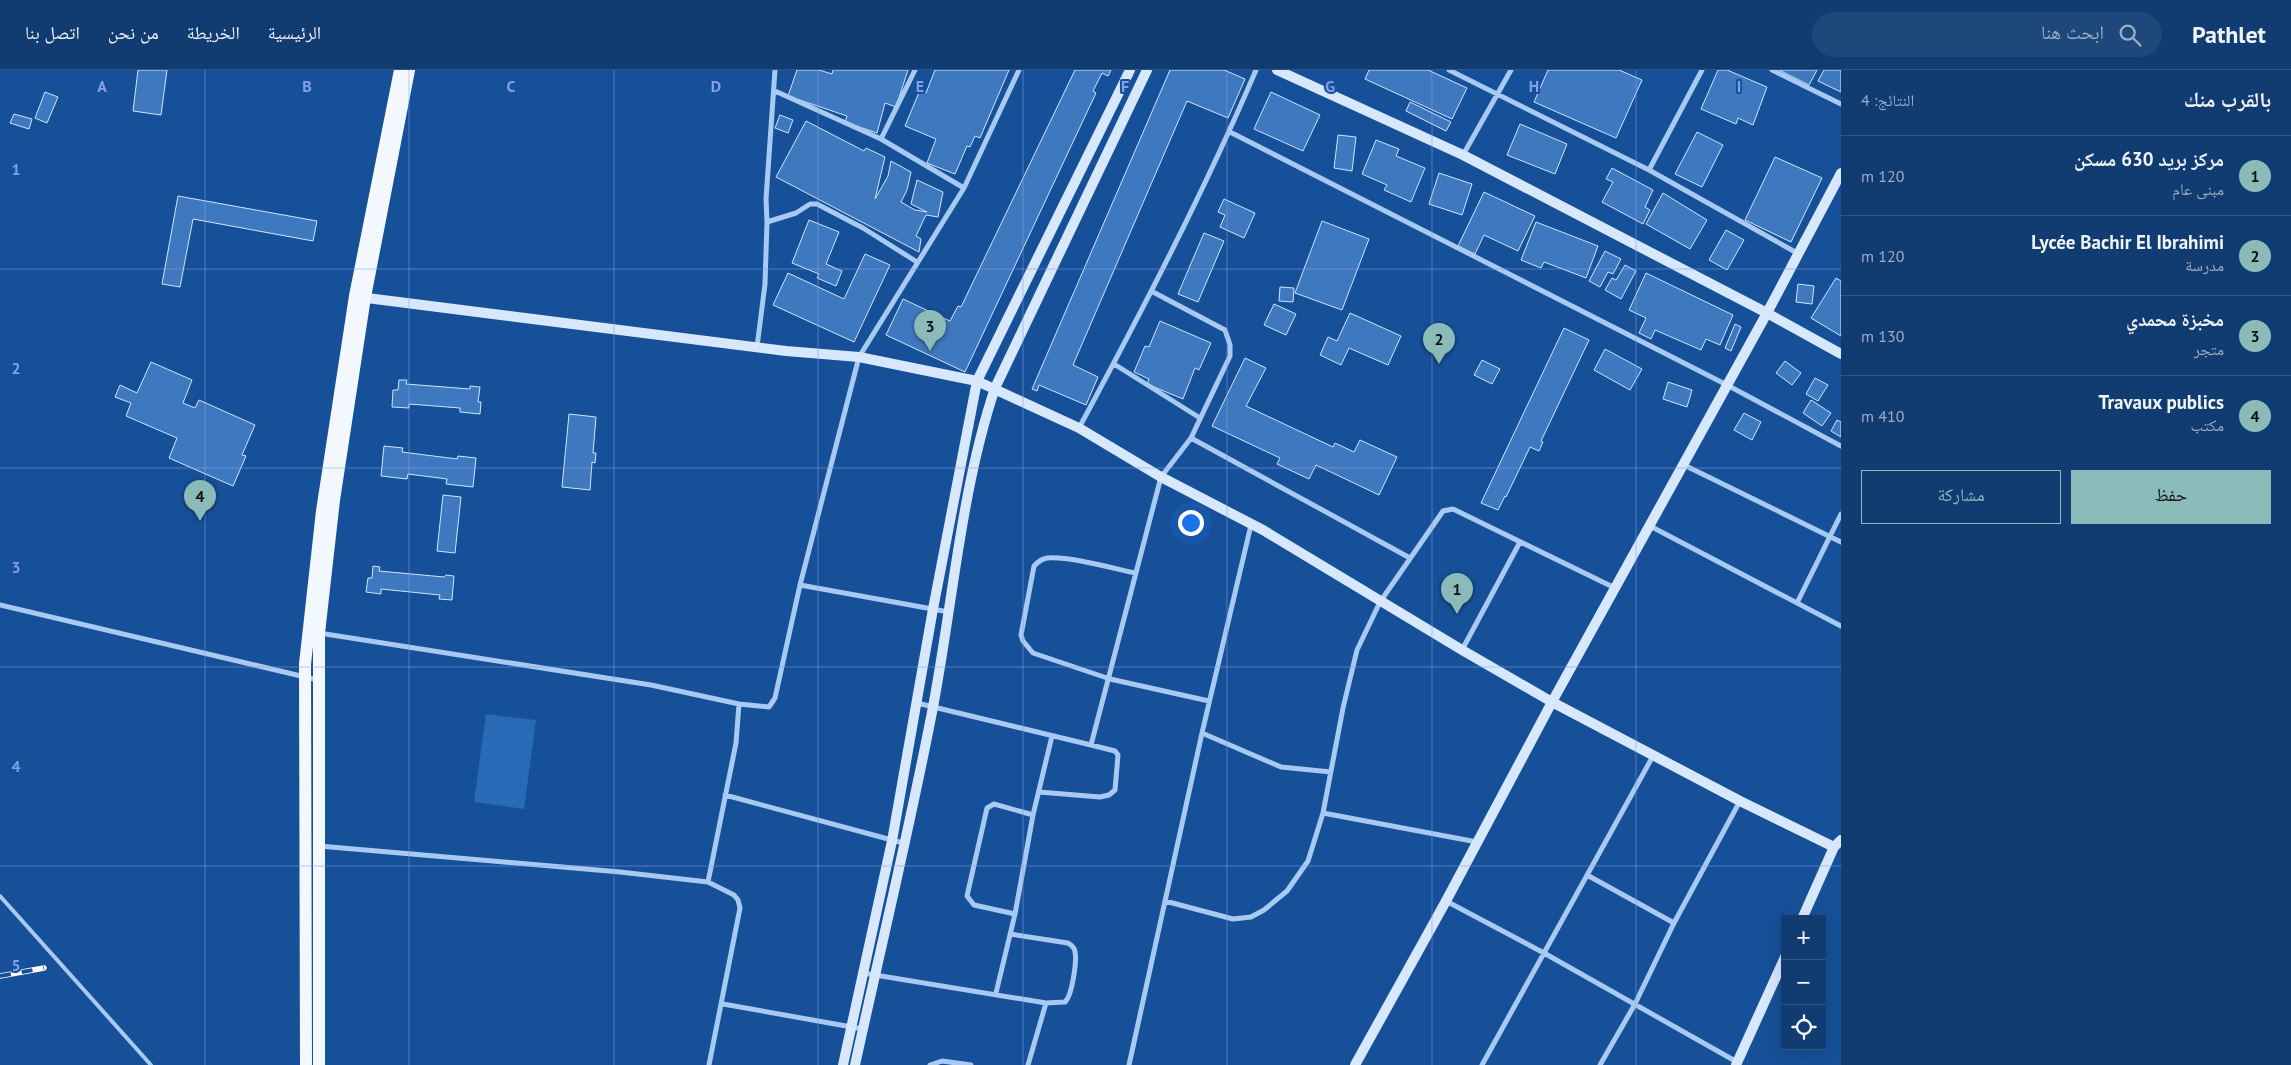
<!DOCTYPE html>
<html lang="ar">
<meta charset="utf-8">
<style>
body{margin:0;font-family:"PT Sans","Noto Naskh Arabic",sans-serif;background:#1e477a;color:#f1f3f6;direction:rtl}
.controls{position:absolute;right:15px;bottom:15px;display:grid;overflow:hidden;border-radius:0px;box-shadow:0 5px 20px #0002}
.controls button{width:45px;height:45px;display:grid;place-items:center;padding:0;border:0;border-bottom:1px solid #305684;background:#103c72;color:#f1f3f6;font:25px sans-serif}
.you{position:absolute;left:1190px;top:452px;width:18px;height:18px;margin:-12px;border:4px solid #fff;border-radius:50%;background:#1a73e8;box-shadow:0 0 0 8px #1a73e833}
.badge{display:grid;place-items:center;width:32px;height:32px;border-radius:50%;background:#8bbbb9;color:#111;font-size:16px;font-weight:700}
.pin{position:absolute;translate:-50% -41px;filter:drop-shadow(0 1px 2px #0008)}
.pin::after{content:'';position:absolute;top:26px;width:18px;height:15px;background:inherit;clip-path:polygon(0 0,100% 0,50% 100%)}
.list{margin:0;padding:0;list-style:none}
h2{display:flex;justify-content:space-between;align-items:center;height:65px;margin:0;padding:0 20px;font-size:21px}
h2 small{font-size:16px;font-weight:400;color:#9cadc4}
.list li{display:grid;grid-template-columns:32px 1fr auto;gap:15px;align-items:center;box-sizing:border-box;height:80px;padding:0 20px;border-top:1px solid #305684}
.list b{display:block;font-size:19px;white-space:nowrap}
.list p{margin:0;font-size:16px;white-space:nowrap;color:#9cadc4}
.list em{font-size:16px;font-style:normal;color:#9cadc4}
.actions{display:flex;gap:10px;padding:15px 20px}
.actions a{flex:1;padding:11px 0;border:1px solid #8bbbb9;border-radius:0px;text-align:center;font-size:18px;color:#8bbbb9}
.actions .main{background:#8bbbb9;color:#111}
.icon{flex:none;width:28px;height:28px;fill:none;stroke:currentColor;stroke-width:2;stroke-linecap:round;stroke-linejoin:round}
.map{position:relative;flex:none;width:1841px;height:995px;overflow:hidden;direction:ltr}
header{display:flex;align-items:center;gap:30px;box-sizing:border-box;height:70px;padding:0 25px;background:#103c72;border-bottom:1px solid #305684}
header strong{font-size:24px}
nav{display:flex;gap:28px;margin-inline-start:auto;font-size:18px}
.search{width:350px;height:45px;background:#1e477a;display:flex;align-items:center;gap:12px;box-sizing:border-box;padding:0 18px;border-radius:28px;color:#9cadc4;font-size:19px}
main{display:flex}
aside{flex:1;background:#103c72}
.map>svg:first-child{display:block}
.green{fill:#296ab6}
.building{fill:#3e79bf;stroke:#d0e5fc}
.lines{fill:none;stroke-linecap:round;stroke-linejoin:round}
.lane{stroke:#a8caf2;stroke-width:4}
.street{stroke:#a8caf2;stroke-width:5}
.secondary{stroke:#d7e8fc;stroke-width:10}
.primary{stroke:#f3f8ff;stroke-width:12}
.rail-casing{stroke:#fff;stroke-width:5.5}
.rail{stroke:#165098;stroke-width:4;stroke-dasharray:11;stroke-linecap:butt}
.grid{fill:none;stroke:#839eea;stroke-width:1;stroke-opacity:0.55}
.grid-label{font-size:16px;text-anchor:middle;font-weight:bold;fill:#839eea;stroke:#165098;stroke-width:4;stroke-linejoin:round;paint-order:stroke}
</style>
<header>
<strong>Pathlet</strong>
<div class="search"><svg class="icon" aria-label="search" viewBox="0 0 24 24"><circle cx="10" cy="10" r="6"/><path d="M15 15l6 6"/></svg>ابحث هنا</div>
<nav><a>الرئيسية</a><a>الخريطة</a><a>من نحن</a><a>اتصل بنا</a></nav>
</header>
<main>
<aside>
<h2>بالقرب منك<small>النتائج: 4</small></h2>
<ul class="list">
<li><span class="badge">1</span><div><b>مركز بريد 630 مسكن</b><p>مبنى عام</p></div><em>120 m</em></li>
<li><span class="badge">2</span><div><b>Lycée Bachir El Ibrahimi</b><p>مدرسة</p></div><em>120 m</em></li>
<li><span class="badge">3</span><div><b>مخبزة محمدي</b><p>متجر</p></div><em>130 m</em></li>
<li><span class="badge">4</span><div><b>Travaux publics</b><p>مكتب</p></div><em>410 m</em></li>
</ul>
<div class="actions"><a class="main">حفظ</a><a>مشاركة</a></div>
</aside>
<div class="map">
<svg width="1841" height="995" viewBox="0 0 1841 995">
<rect width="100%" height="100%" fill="#165098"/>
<path class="green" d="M486,644L536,650L524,739L474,732Z"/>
<path class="building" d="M138,0H167L161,45L133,41Z
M797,0H819L832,4L833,0H908L896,37L885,33L877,63L845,52L847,46L788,26Z
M935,0H1009L980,68L975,66L970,77L967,76L955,104L927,93L936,69L905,56L920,20L926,23Z
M1075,0H1111L1108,6L1102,3L1093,21L1096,23L965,302L886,265L903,229L950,251L958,236L961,237Z
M1170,0H1224L1245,9L1228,48L1187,31L1073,295L1098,307L1086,335L1039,315L1037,321L1032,319Z
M1369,0H1428L1467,18L1452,49L1365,9Z
M1548,0H1619L1642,10L1616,68L1534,32Z
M1718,0H1727L1767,17L1753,55L1738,48L1736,54L1701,39Z
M1779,0H1817L1809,15Z
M1824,0H1841V22L1818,11Z
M45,22L58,27L47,53L35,48Z
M1271,22L1320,45L1303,81L1254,59Z
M1410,32L1451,52L1446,61L1406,41Z
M14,44L32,49L29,59L10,53Z
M780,45L793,50L788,63L775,58Z
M806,51L864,81L866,78L885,87L875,129L888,106L891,91L911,102L907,120L901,132L915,140L927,142L911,134L917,110L943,122L938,147L926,145L916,166L921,169L919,182L776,107Z
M1520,54L1567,74L1555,104L1507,85Z
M1697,62L1723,75L1702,117L1675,104Z
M1338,65L1356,67L1352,101L1334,98Z
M1376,70L1399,79L1396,86L1425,98L1411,132L1384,120L1387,115L1362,104Z
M1775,87L1822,108L1791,172L1745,150Z
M1612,98L1653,120L1645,137L1650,140L1643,154L1602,132L1613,112L1606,109Z
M1439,103L1472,114L1462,145L1429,134Z
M1484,122L1535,146L1518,181L1484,165L1475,184L1458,176Z
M1663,123L1707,150L1690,179L1646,154Z
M178,126L317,151L313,171L193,149L180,217L162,214Z
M1224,129L1255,143L1244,168L1220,157L1225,145L1218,142Z
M809,150L839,162L826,194L842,201L836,216L817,208L819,204L792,193Z
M1322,151L1369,169L1342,240L1295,223Z
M1536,152L1598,176L1586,208L1544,192L1541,198L1521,190Z
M1726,160L1744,170L1727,200L1709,190Z
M1204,163L1224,171L1198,232L1178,224Z
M1605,181L1621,189L1613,204L1608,202L1600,217L1589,211Z
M865,184L890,195L854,272L773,235L788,203L844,229Z
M1625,195L1636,201L1621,229L1605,220L1612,208L1616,210Z
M1646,203L1733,245L1720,275L1706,269L1701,280L1655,260L1651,269L1639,263L1646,248L1629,240Z
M1836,208L1841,211V266L1811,248Z
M1798,214L1814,216L1812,234L1796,232Z
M1280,217L1294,218L1293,232L1279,231Z
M1274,234L1296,244L1286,265L1264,255Z
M1350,243L1401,266L1388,295L1349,278L1341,295L1320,285L1328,267L1337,271Z
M1160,251L1211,273L1199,300L1195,298L1183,329L1147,314L1149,309L1134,302L1145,276L1149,277Z
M1735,254L1741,257L1731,281L1725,278Z
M1564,258L1589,270L1541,371L1543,372L1539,381L1530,377L1506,427L1505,426L1498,440L1481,433Z
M1605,279L1642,299L1630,320L1594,300Z
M1245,288L1266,298L1246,336L1333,377L1335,373L1354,382L1360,370L1397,387L1379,425L1316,395L1309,409L1277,394L1280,388L1212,356Z
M1482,290L1500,299L1492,314L1474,305Z
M1785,291L1801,303L1792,315L1776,303Z
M151,292L192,310L183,333L195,338L199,330L255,355L242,385L246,386L233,416L169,388L177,368L126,346L131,333L115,327L120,315L137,323Z
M1815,308L1828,315L1818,331L1806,324Z
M399,310H407L406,314L470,319V316L480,317L478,332H481L480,344L460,342V338L409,334V338L392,337L393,320H398Z
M1668,312L1692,320L1687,337L1663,329Z
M1811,330L1831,343L1822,356L1803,343Z
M1744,343L1761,352L1752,370L1734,360Z
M569,344L596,347L593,383H596L595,393L592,392L590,420L562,417Z
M1837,350L1841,352V367L1831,361Z
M384,376L403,378L402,382L457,389L458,386L476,388L473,417L446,414L447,409L408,404L407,409L381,406Z
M443,425L461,427L455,483L437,481Z
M373,496L380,497L379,501L444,507L446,505L454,506L452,530L439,529L440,525L381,519V524L366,522L368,508H372Z"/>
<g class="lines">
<path class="lane" d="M0,826L151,995"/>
<path class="street" d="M1449,0L1649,100L1797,183
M1772,0L1841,34
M775,21L881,69L964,118
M1230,62L1727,315L1841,376
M881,69L915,0
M1463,85L1511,0
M1649,100L1702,0
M767,152L796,143L810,134H817L863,158L917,192
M757,277L765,214L767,152L766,129L775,0
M1114,294L1200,348
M1079,358C1142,241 1204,122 1256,0
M1191,368L1410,488
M1682,394L1841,472
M1650,456L1841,556
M1135,503C1112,498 1069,486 1047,488C1041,489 1038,492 1034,496L1021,565L1023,571L1033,583L1110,609L1209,631
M800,515L949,542
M1797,533L1841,444
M0,535L318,610
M319,563L651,615L739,634L769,637L775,628L800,515L859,287L964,118L1019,0
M1462,580L1520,472
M917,633L1091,675L1115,681L1118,685L1115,720L1109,725L1100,727L1039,722
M1202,663L1281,697L1331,702
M1091,675L1161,407L1191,368L1230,286V275L1225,260L1153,222
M725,725L903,773
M1323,743L1477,772
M319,776L620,802L708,812L734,825L738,830L740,838L709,995
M1587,805L1674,853
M708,812L736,673L739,634
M1165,831L1233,849L1251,847L1264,840L1287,821L1308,791L1323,743L1343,638L1357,580L1380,532L1443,441L1453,439L1615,518
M1446,831L1544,883L1737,992
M1015,844L974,835L967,826L987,738L994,734L1033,745
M863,903L1046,933L1065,932C1072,926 1077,891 1075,882C1075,877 1071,875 1068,873L1010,864
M996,923L1015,844L1033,745L1052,666
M723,934L863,959
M930,995L942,991L971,995
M1028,995L1046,933
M1129,995L1202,663L1251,455
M1482,995L1653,686
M1600,995L1635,934L1674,853L1740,731"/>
<path class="secondary" d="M1277,0L1463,85L1767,243L1841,284
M359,227L786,281L859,287L977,311L1079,358L1161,407L1263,460L1462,580L1552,632L1740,731L1834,777
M1802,849L1834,777L1841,770
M843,995L892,771L933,539L977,311L1130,0
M855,995C881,876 910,757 933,637C953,531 961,420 995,318L1147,0
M1355,995L1446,831L1552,632L1767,243L1841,103
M1736,995L1785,887"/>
<path class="primary" d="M306,995L305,594L322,441L355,226L400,0
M319,995V563L334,430L365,227L409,0"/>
<g class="rail-casing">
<path id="rail" d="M0,906L44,898"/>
</g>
<use href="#rail" class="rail"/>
</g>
<path class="grid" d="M205,0V995M409,0V995M614,0V995M818,0V995M1023,0V995M1227,0V995M1432,0V995M1636,0V995M0,199H1841M0,398H1841M0,597H1841M0,796H1841"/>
<g class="grid-label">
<text x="102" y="22">A</text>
<text x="307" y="22">B</text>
<text x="511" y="22">C</text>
<text x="716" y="22">D</text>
<text x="920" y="22">E</text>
<text x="1125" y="22">F</text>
<text x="1330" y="22">G</text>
<text x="1534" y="22">H</text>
<text x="1739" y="22">I</text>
<text x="16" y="105">1</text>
<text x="16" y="304">2</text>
<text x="16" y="503">3</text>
<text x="16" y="702">4</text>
<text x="16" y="901">5</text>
</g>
</svg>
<div class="controls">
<button>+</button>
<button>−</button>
<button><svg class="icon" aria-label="locate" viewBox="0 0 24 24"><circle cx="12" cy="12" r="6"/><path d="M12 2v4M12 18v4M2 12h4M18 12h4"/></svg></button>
</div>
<div class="you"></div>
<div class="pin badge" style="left:1457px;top:544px">1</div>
<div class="pin badge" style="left:1439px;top:294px">2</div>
<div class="pin badge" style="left:930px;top:281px">3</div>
<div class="pin badge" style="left:200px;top:451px">4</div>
</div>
</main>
